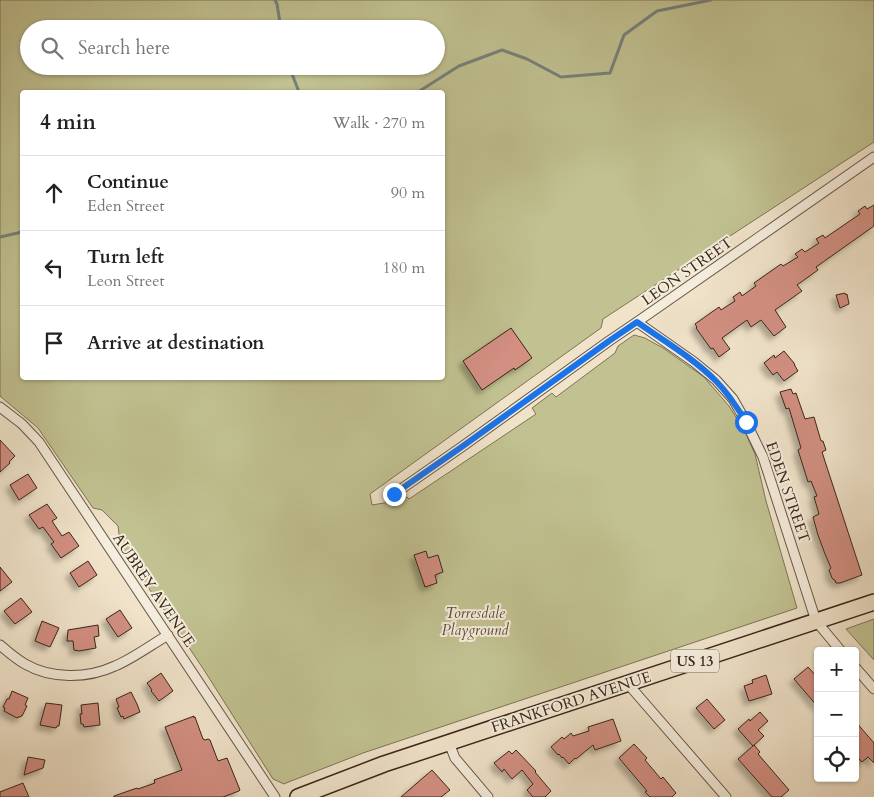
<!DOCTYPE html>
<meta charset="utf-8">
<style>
body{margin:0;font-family:Cardo,serif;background:#f6f6f6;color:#222}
.controls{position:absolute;right:15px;bottom:15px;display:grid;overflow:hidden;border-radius:5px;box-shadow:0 1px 4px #0004}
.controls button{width:45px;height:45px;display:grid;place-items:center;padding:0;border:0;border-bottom:1px solid #e0e0e0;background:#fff;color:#222;font:25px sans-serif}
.stop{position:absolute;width:15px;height:15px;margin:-11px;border:4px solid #1a73e8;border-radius:50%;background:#fff}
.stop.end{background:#1a73e8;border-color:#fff;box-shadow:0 1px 5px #0008}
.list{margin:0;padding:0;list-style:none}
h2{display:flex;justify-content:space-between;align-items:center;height:65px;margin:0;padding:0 20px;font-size:21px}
h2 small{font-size:16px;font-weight:400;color:#767676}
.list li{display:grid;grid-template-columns:32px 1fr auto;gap:15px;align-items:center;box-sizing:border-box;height:75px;padding:0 20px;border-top:1px solid #e0e0e0}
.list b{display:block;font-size:19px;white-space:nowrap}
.list p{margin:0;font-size:16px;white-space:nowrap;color:#767676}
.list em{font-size:16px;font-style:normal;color:#767676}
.icon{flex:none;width:28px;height:28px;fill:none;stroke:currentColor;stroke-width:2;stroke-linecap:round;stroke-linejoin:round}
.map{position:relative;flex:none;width:874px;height:797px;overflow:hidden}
.search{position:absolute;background:#fff;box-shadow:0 1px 4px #0004;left:20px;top:20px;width:425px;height:55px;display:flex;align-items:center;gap:12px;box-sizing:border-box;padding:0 18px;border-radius:28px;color:#767676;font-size:19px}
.panel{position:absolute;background:#fff;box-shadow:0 1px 4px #0004;left:20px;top:90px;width:425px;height:290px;border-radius:5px}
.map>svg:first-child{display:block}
.green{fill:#c1c191;stroke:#7e7454;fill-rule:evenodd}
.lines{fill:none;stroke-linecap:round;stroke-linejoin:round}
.stream{stroke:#75817c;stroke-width:3}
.building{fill:#d28f82;stroke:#3a2618;filter:url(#shadow)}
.street-casing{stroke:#685544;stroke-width:11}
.primary-casing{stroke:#3a2618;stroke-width:18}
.street{stroke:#f5eddd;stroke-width:9}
.primary{stroke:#f0e3ca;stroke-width:15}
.route{stroke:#1a73e8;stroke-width:6}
.labels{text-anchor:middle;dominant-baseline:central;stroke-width:4;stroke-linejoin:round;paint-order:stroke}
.shield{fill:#f5eddd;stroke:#726253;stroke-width:1}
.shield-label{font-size:14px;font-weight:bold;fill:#3a2618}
.street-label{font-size:15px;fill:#3a2618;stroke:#f5eddd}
.park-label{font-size:15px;font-style:italic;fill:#5c4d36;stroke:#f5eddd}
</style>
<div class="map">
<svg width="874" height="797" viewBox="0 0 874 797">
<defs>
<filter id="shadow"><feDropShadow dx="-4.5" dy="4.5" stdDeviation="2.5" flood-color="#0004"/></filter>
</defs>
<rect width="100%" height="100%" fill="#f0e3ca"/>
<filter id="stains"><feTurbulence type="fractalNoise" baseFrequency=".004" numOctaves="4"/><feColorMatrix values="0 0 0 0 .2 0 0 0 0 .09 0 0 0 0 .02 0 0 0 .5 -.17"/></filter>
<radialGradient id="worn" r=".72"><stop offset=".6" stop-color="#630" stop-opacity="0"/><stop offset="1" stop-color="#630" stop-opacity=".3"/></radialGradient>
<path class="green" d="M0,0H874V142L603,319L601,328L370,494L372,505L390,502L407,497L409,499L536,414L532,408L552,393L556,397L615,353L618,346L634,335L645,338L663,348L704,377L729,406L745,432L755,454L766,501L797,608L363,753L286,783L284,784L273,779L204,670L164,610L121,549L118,526L102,510L93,508L38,428L0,396ZM29,29H436V66H29ZM22,92H442V378H22Z
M874,619V660L846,629Z"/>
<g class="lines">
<path class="stream" d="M275,0L277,4L281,29
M289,66L299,92
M418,92L459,66L502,50L527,59L561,77L610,73L624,35L657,11L711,0
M0,237L22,232"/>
</g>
<path class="building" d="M874,205V226L816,267L818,270L797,285L802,291L775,310L786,327L774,336L761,320L751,327L747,320L722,338L730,349L719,357L713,348L711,349L696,328L697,327L695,324L719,307L721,310L735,301L733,297L740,292L742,296L756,286L754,283L781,264L783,266L798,257L795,254L802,249L805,252L819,243L816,239L823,235L825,238L860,214L858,211L865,206L867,209Z
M845,293L846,295L847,294L849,304L840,308L836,295Z
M511,328L532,358L515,370L514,368L482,390L463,361Z
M784,351L794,363L795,366L798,371L784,381L777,372L773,375L764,363L774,355L775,358Z
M791,389L793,394L796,393L805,419L814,417L821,441H823L826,450L822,452L862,575L840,583H836L835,580H834L832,578L829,570L831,568L825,554L818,535L813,517L819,514L814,497L817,496L811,481L808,482L798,450L801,448L789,408L786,409L780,392Z
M0,440L15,456L9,462L10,463L0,472Z
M28,474L37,488L19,500L10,485Z
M47,504L57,518L52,521L62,536L69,532L79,546L61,558L51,544L54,542L43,527L39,529L29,515Z
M426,551L428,558L438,555L443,572L435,575L437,583L425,587L414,555Z
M88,561L97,575L79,587L70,573Z
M0,567L12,582L0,591Z
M21,598L32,612L15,624L4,611Z
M120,610L132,628L118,637L106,619Z
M42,621L59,628L50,647L35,641Z
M98,625L99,636L94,637L96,648L79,651L74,650L73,641H67L68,630Z
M808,667L818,678V707L794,679Z
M161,673L173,691L159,701L151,691L152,690L147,683Z
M766,675L772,694L749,701L744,686L753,683L752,680Z
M12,691L28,698L25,705L27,706L22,716H21L20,717H18L17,718L4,711L5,708L3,707L7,699H9Z
M131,692L137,704L140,712L124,719L123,716L121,717L117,708L119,707L116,699Z
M707,699L725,720L714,729L696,708Z
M46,703L62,705L59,726H57L56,728L40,725Z
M98,703L100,725L84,727L83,724H81L80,714H82L81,705Z
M760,712L768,721L758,730L764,736L753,746L738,729L749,719L750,721Z
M194,716V718L195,717L203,739L205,740L208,739L210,740L218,761L227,758L240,790L239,791L223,797H114V796L137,788L138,789L155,783L154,780L182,770L165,727Z
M613,719L621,741L595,750L593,745L576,759L575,758L569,764L563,757L562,758L559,754L558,755L551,747L562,737L564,739L571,733L573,736L589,731L588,727Z
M855,721L874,743V763L868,757L862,762L855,755Z
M634,744L647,758L645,760L661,779L663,777L676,793L672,797H650L645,792L647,791L619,758Z
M754,745L760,752L758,754L789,790L781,797H772L738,759Z
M516,750L536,771L535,772L551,791L545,797H533L527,790L533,784L522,770L512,779L504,769L502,772L494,763L509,751L512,754Z
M28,757L45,760L43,768L24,775Z
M432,770L450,790L441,797H401Z
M23,783L29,797H0V792Z"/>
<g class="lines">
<g class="street-casing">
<path id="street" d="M637,322L694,362L716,380L733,399L746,422L763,457L816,621L841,651
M0,407L22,424L39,442L275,797
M394,494L463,446L609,341L637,322L874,157
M0,645C8,652 16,659 25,664C51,679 87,679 115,666C132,659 151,645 168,635
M855,667L874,689
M628,684L726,797
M449,743L455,758L488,797"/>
</g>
<g class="primary-casing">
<path id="primary" d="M298,797L384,764L874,602"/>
</g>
<use href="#street" class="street"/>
<use href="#primary" class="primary"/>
</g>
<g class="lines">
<path class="route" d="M394,494L463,446L609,341L637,322C664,341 693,358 716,381C728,393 737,407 746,422"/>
</g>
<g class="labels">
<rect class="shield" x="671" y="649.5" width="48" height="23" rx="4"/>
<g class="shield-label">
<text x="695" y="661">US 13</text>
</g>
<g class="street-label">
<text transform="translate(687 271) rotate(-35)">LEON STREET</text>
<text transform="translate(788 492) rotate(71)">EDEN STREET</text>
<text transform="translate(154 590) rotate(56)">AUBREY AVENUE</text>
<text transform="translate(571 702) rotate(-18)">FRANKFORD AVENUE</text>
</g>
<g class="park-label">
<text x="475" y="613">Torresdale<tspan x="475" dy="17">Playground</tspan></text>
</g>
</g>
<rect width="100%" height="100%" filter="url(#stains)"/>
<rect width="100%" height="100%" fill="url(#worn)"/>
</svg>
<div class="controls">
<button>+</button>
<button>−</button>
<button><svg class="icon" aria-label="locate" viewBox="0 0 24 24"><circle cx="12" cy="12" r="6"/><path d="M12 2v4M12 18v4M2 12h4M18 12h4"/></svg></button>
</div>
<div class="stop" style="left:746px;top:422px"></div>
<div class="stop end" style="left:394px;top:494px"></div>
<div class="search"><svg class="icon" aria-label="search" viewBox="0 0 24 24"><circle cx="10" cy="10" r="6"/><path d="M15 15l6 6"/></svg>Search here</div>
<section class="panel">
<h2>4 min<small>Walk · 270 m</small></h2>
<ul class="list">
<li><svg class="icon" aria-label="ahead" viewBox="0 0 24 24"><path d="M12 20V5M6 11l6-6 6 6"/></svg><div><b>Continue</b><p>Eden Street</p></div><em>90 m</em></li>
<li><svg class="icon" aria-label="left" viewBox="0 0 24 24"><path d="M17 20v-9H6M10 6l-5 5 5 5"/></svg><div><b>Turn left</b><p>Leon Street</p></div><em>180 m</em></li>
<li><svg class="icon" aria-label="arrive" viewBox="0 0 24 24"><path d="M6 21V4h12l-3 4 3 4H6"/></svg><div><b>Arrive at destination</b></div></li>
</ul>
</section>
</div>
